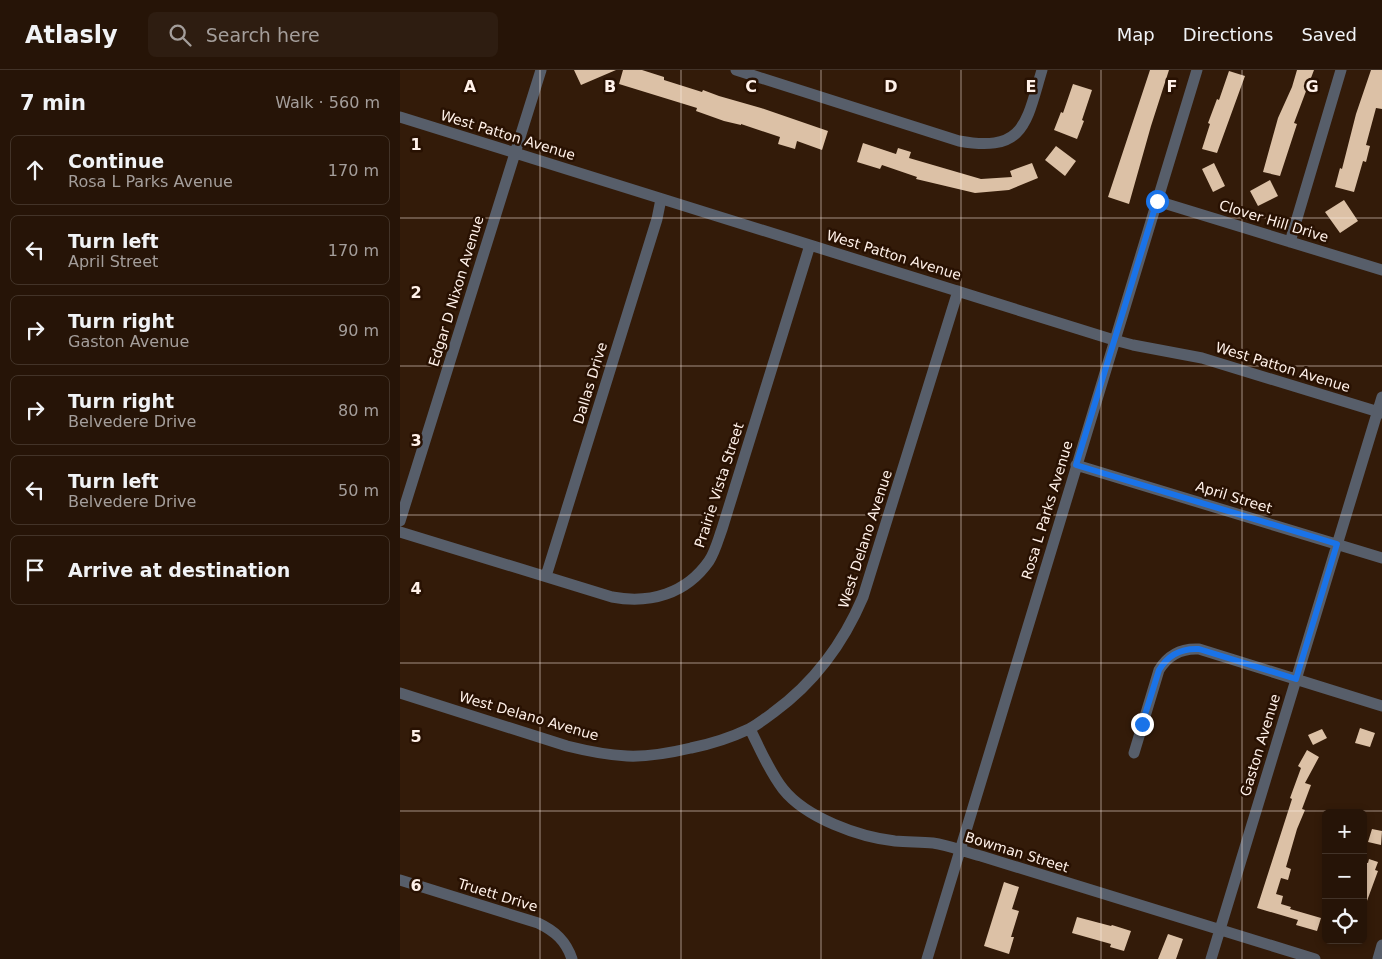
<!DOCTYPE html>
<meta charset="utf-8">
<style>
body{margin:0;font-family:"DejaVu Sans",sans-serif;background:#2e1d11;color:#f1f3f6}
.controls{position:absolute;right:15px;bottom:15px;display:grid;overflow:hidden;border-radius:8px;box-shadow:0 2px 8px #0003}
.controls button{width:45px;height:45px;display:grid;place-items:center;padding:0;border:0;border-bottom:1px solid #423328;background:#261407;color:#f1f3f6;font:25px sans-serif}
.stop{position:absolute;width:15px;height:15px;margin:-11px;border:4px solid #1a73e8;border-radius:50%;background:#fff}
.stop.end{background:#1a73e8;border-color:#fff;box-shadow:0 1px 5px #0008}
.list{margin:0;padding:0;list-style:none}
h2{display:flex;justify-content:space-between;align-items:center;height:65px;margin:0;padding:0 20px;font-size:21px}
h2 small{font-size:16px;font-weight:400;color:#a49e9b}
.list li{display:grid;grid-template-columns:32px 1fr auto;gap:15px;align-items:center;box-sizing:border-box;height:70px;margin:0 10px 10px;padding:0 10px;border:1px solid #423328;border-radius:8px}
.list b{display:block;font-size:19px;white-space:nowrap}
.list p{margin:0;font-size:16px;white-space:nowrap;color:#a49e9b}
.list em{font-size:16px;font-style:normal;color:#a49e9b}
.icon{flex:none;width:28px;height:28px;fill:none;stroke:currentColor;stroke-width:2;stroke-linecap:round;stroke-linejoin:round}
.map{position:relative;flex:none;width:982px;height:889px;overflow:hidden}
header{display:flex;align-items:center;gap:30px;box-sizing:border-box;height:70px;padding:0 25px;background:#261407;border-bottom:1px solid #423328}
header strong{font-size:24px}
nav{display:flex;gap:28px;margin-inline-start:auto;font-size:18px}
.search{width:350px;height:45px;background:#2e1d11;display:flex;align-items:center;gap:12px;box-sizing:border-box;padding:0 18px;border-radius:8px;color:#a49e9b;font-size:19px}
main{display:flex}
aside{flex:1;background:#261407}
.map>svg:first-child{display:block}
.building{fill:#dcc1a6}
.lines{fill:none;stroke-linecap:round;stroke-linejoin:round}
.minor{stroke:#575e6a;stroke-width:11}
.route{stroke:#1a73e8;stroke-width:6}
.grid{fill:none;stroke:#fff1e9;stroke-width:1;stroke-opacity:0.55}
.labels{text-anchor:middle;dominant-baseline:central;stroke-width:5;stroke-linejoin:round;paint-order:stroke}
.street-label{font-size:14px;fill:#fff1e9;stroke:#281102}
.grid-label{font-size:16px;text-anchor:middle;font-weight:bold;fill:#fff1e9;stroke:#281102;stroke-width:5;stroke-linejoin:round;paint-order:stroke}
</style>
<header>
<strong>Atlasly</strong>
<div class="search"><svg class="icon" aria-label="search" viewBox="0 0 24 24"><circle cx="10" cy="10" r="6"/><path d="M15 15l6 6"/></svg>Search here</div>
<nav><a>Map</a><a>Directions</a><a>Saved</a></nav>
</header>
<main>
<aside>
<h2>7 min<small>Walk · 560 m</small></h2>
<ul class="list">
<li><svg class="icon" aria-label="ahead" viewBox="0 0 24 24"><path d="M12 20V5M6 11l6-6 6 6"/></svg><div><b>Continue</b><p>Rosa L Parks Avenue</p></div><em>170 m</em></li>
<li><svg class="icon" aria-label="left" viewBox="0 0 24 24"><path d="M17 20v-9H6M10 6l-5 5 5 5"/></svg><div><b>Turn left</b><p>April Street</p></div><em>170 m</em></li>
<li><svg class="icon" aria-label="right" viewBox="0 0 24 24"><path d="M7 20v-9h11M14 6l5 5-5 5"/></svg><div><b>Turn right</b><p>Gaston Avenue</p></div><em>90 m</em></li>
<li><svg class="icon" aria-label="right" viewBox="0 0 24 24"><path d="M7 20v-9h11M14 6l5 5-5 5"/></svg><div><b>Turn right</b><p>Belvedere Drive</p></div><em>80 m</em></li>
<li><svg class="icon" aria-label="left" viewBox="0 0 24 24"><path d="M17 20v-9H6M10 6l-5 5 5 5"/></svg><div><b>Turn left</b><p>Belvedere Drive</p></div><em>50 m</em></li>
<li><svg class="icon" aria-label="arrive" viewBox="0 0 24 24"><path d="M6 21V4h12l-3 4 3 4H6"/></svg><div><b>Arrive at destination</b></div></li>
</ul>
</aside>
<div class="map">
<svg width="982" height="889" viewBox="0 0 982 889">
<rect width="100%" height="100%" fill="#331b09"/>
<path class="building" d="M174,0H216L181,15Z
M223,0H242L264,7V10L302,22L303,20L319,26L361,38L428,61L422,80L397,71L395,79L378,74L380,67L341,54V55L324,51L296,41L297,38L219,14Z
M750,0H769L751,56L729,134L708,127Z
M897,0H914L894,53L897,54L880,106L863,102L878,48L892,17Z
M971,0H982V39L976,38L966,75L970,76L966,92L963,91L954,122L935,117L940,98L942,99L956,44Z
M829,1L845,6L817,83L802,79L810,54L808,53L817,29L819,30Z
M673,14L692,20L682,50L684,51L677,69L654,60L661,42L663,43Z
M463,73L496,84L498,78L511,82L509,88L581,109L612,107L610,101L632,93L638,108L609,120L575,123L516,109L517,107L482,95L480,99L457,92Z
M656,76L676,91L665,106L645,90Z
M814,93L825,116L813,122L802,99Z
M870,110L878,126L858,136L850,121Z
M944,130L958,151L940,163L925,142Z
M960,658L975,663L970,677L955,673Z
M922,659L927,668L913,675L908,665Z
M907,680L919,687L905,713L911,715L902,739L905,740L897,759L886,797L891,799L888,810L881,808L876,824L883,826L881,834L891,837L890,839L921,848L917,861L896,855L898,850L857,838L892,729L890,728L901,698L898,696Z
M972,759L982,761L981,775L968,772Z
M969,789L978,792L975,800L978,801L964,839L963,792L968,793Z
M604,812L619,817L612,839L619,841L611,867H614L609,884L584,876Z
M677,847L711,856L712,855L731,861L724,881L710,877L711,874L672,863Z
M768,864L783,869L776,889H758Z"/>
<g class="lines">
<path class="minor" d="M336,0L559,71C625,83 626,53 642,0
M0,47L714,270L733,275L802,288L982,343
M757,131L982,200
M890,172L941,0
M676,395L982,488
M0,451L141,0
M0,462L212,527C250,534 286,524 309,491C315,482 318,470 322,459L410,175
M146,506L257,149L261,129
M0,623L167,676C187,681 207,685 227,686C248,687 270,683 291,678C311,674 330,668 349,659C357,655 366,648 374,642C415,612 443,574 463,527L558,221
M350,659C360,679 369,701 383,719C406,748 459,767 495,771C508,772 520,772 533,773C549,775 565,782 581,786L915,889
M734,683L759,600C768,585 781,578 799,579L982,636
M0,810L138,853C155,861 166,871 172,889
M527,889L797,0
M811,889L982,327
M978,889L982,875"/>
</g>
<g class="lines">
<path class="route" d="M742,654L759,600C768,585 781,578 799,579L896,609L937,474L676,395L757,131"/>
</g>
<path class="grid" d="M140,0V889M281,0V889M421,0V889M561,0V889M701,0V889M842,0V889M0,148H982M0,296H982M0,445H982M0,593H982M0,741H982"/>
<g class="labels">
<g class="street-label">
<text transform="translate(108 65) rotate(17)">West Patton Avenue</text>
<text transform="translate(874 151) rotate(17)">Clover Hill Drive</text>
<text transform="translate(494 185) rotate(17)">West Patton Avenue</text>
<text transform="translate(56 221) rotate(-73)">Edgar D Nixon Avenue</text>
<text transform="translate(883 297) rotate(17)">West Patton Avenue</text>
<text transform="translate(190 313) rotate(-73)">Dallas Drive</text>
<text transform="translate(319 415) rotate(-72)">Prairie Vista Street</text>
<text transform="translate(834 427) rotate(17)">April Street</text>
<text transform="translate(647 440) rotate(-73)">Rosa L Parks Avenue</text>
<text transform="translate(465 469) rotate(-72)">West Delano Avenue</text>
<text transform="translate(129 646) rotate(16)">West Delano Avenue</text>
<text transform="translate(860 675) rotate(-73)">Gaston Avenue</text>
<text transform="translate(617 782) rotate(17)">Bowman Street</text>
<text transform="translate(98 825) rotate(17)">Truett Drive</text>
</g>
</g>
<g class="grid-label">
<text x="70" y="22">A</text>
<text x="210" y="22">B</text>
<text x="351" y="22">C</text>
<text x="491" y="22">D</text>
<text x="631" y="22">E</text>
<text x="772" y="22">F</text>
<text x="912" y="22">G</text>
<text x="16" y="80">1</text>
<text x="16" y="228">2</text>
<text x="16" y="376">3</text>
<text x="16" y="524">4</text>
<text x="16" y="672">5</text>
<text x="16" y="821">6</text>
</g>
</svg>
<div class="controls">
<button>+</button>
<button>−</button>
<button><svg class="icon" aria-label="locate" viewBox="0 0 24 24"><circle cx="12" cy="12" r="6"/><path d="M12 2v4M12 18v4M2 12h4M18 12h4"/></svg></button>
</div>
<div class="stop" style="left:757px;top:131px"></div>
<div class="stop end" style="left:742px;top:654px"></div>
</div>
</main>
